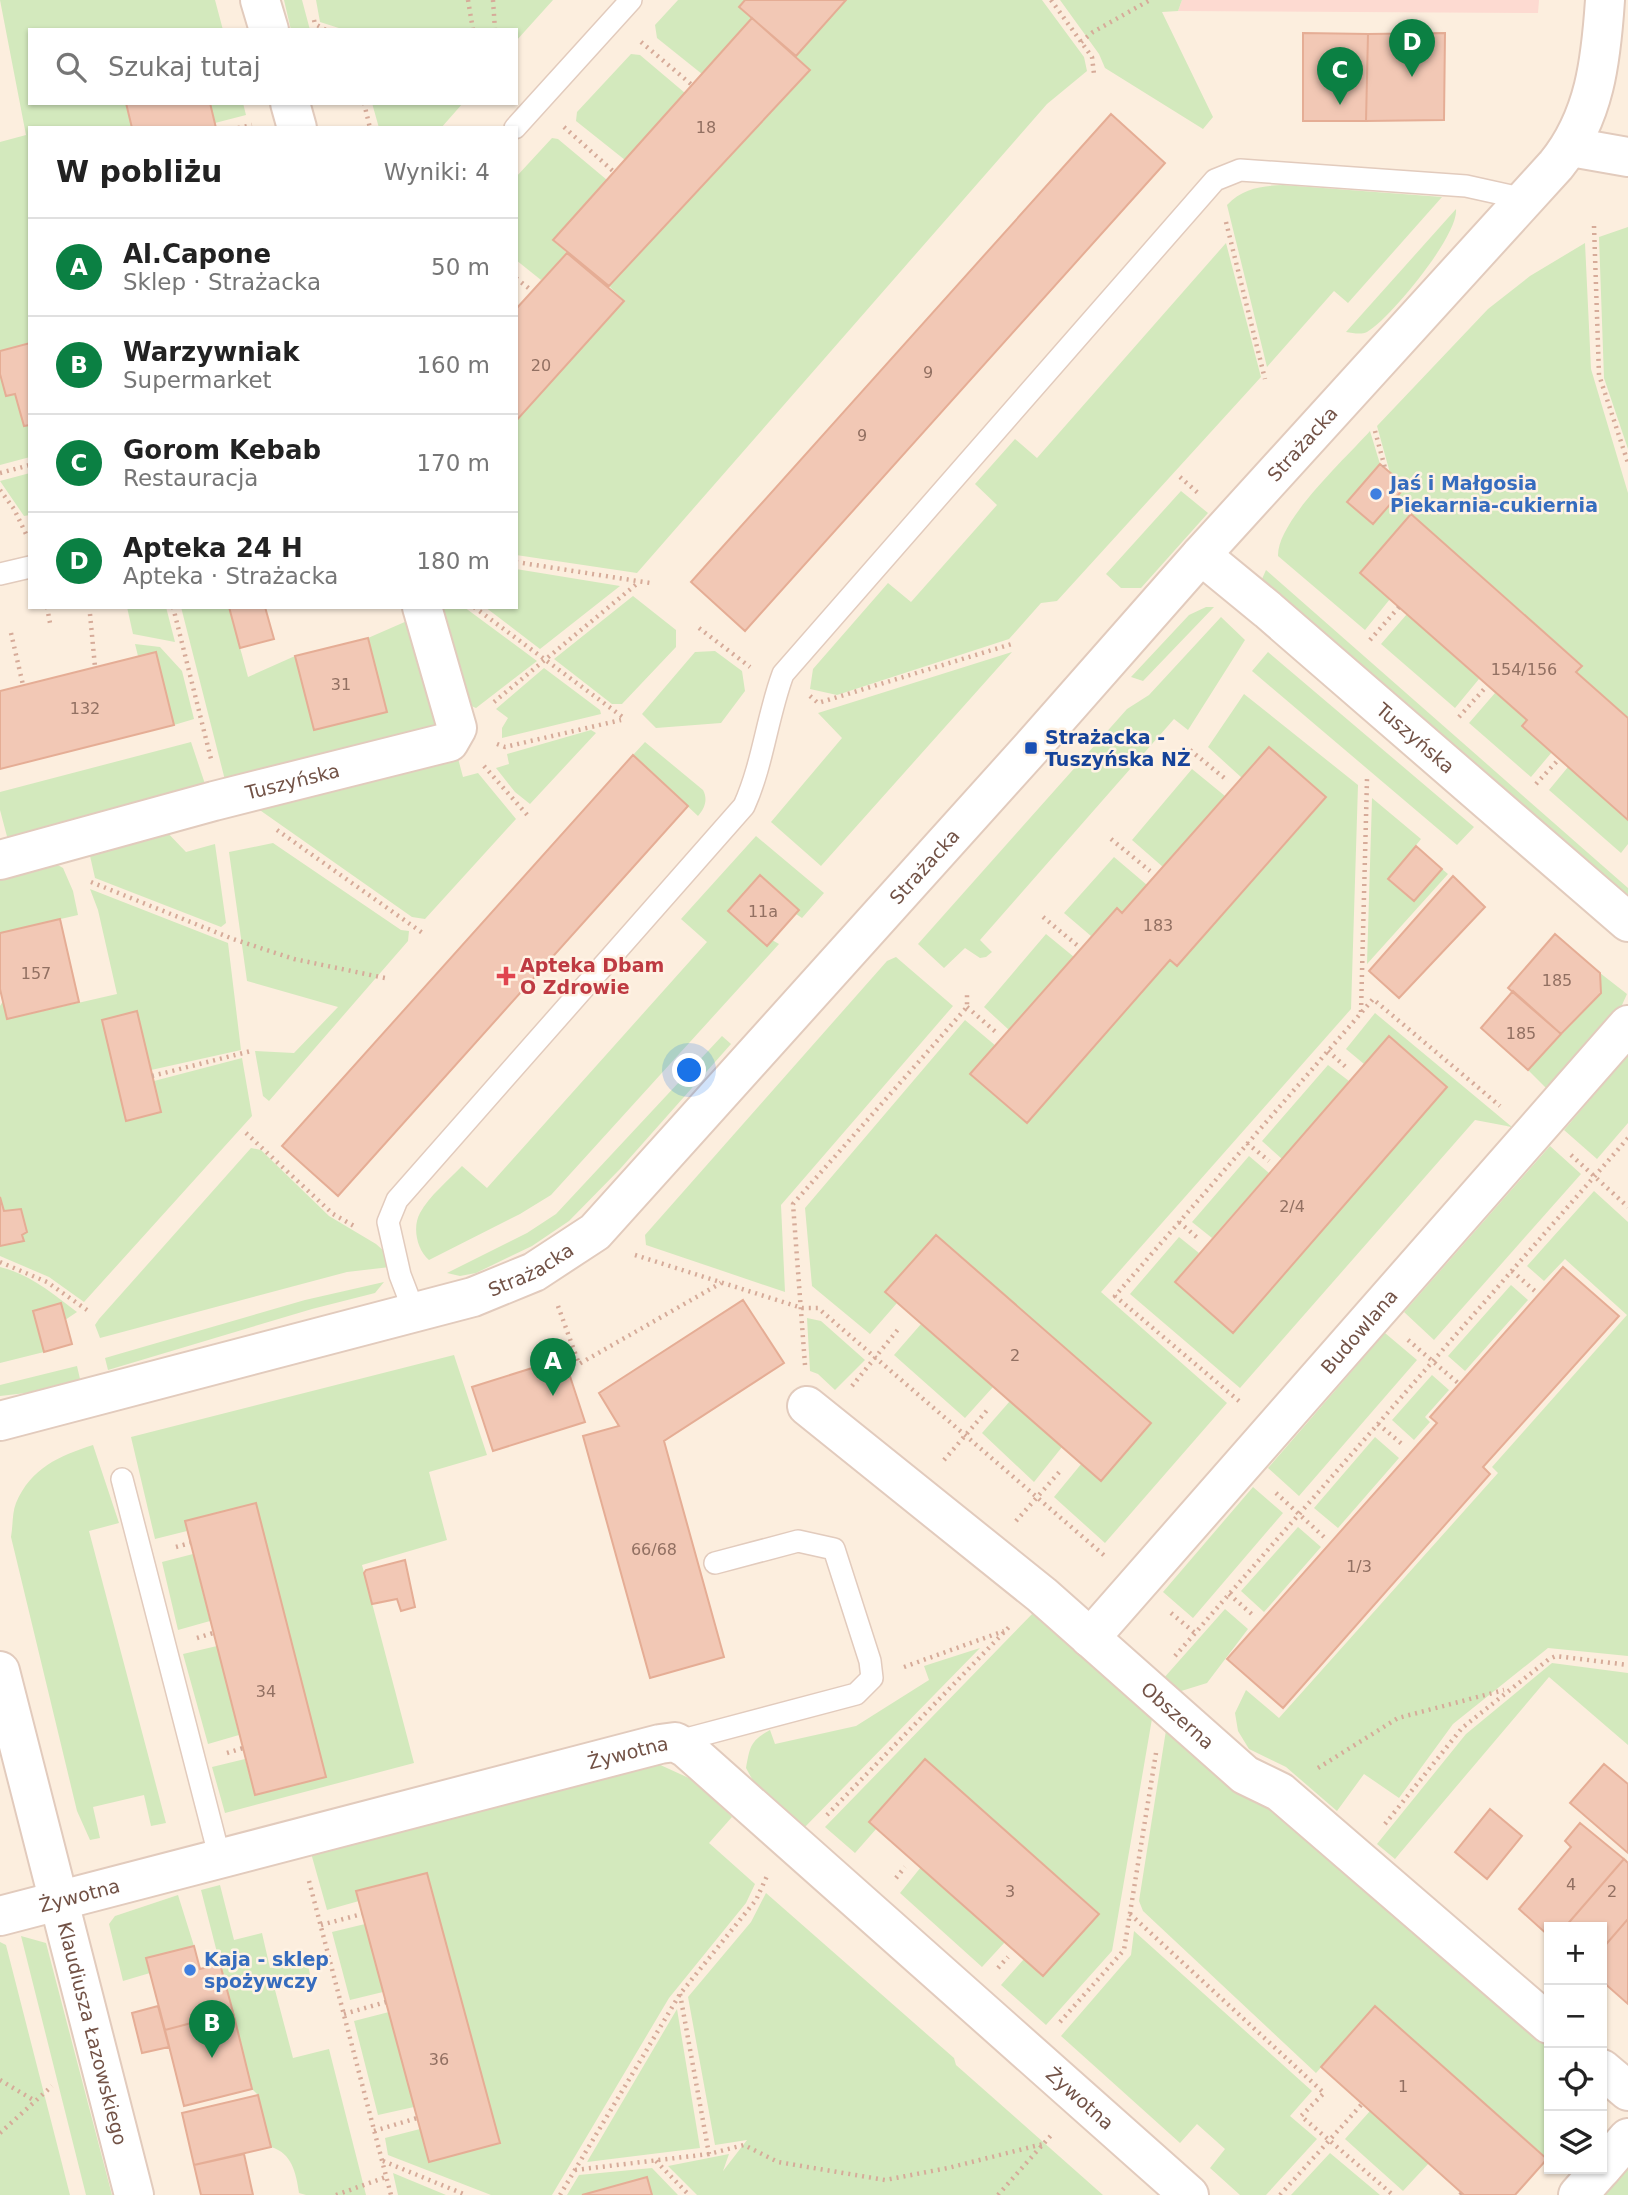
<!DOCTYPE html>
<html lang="pl">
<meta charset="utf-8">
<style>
body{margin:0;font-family:"DejaVu Sans",sans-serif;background:#f2f2f2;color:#222}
.controls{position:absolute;right:21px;bottom:21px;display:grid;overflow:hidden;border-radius:0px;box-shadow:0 2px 5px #0004}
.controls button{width:63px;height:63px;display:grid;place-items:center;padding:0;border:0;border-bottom:2px solid #e0e0e0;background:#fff;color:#222;font:35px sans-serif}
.you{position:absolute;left:690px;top:1071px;width:24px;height:24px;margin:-18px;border:5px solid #fff;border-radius:50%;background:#1a73e8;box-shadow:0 0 0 10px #1a73e833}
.badge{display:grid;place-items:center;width:46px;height:46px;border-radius:50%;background:#0b8043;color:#fff;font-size:23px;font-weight:700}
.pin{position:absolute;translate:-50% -58px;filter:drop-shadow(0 2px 4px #0008)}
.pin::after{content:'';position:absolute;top:37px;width:24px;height:21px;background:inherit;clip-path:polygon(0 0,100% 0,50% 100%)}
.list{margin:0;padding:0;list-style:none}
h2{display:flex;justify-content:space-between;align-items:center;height:91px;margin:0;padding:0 28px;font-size:30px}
h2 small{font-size:23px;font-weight:400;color:#767676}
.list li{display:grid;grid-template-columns:46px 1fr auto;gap:21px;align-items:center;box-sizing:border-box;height:98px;padding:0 28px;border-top:2px solid #e0e0e0}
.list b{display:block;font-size:26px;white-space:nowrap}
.list p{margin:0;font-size:23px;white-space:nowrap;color:#767676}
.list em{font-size:23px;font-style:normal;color:#767676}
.icon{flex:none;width:38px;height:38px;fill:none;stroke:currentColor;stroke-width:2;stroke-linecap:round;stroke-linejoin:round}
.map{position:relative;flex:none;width:1628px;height:2195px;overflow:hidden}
.search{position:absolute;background:#fff;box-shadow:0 2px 5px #0004;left:28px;top:28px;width:490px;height:77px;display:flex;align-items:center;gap:18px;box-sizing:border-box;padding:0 24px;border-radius:0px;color:#767676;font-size:26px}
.panel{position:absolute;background:#fff;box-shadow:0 2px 5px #0004;left:28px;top:126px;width:490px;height:483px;border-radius:0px}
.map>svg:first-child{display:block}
.commercial{fill:#fddad1}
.green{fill:#d3e9bd}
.building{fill:#f2c8b5;stroke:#e5ad95;stroke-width:2}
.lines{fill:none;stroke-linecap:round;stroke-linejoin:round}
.service-casing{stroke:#e2cbbd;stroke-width:24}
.minor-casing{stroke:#e2cbbd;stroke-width:42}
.tertiary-casing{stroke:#e2cbbd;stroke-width:42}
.path{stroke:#d6ab99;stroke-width:4.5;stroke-dasharray:2 5;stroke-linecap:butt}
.service{stroke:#fff;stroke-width:21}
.minor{stroke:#fff;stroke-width:38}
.tertiary{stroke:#fff;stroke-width:38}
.shop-dot{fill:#3f7fe0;stroke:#fff2e4;stroke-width:2.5}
.transit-dot{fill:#1a4fb4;stroke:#fff2e4;stroke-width:2.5}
.health-dot{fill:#e0444e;stroke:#fff2e4;stroke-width:2.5}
.labels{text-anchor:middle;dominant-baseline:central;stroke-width:5;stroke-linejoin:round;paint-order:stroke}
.number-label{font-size:16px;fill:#927062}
.street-label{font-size:19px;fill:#725246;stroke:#fff2e4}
.shop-label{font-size:19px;font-weight:bold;fill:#366cbe;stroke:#fff2e4;text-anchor:start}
.transit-label{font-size:19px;font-weight:bold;fill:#164399;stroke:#fff2e4;text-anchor:start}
.health-label{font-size:19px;font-weight:bold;fill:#be3a42;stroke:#fff2e4;text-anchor:start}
</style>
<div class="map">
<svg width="1628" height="2195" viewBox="0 0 1628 2195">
<rect width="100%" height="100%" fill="#fceede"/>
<path class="commercial" d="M1182,0H1539L1538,13L1178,11Z"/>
<path class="green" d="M0,0H215L223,30H30V103H126L132,128H30V343L0,351V142L26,135Z
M284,0H302L310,30H291Z
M316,0H553L516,41V30H345L320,22Z
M678,0H745L752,18L702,74L657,38L655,25Z
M846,0H1042L1084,57L1087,71L1047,104L637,573L516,555V421L624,301L609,286L810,70L796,56Z
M1060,0H1182L1178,11L1162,12L1213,117L1203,129L1105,68L1099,54Z
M631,54L640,55L685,93L625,160L576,121L577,112Z
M210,103H243L246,115L215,123Z
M372,103H463L441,128H379Z
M552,138L558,139L607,180L553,240L567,253L541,280L516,260V177Z
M1283,185L1442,197L1348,303L1334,291L1267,367L1227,205C1243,188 1261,186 1283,185Z
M1456,209C1459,235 1390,319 1367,332C1361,335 1353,333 1346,332Z
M1628,227V449L1604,378L1599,237Z
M1226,243L1261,377L1057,601L1041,603L1009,639L837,695L810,689L813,669L888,583L911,602L997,505L975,484L1015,439L1037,458Z
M1585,243L1591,369L1628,493V718L1576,672L1582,665L1411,514L1360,572L1390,599L1365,630L1278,556C1277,521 1346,458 1370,431L1380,464L1347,502L1373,524L1406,486L1390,473L1377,426L1488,309L1530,276Z
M0,374L6,396L15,394L24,426L30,425V457L0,465Z
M30,473V515L24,516L0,481Z
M1181,491L1208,513L1141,588H1121L1106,574Z
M516,569L620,586L540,649L485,607H516Z
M1266,570L1628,888V901L1262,579Z
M633,596L676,630V647L622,704H612L554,659Z
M127,607H166L175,642L133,634Z
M181,607H229L248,677L295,656L315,730L386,712L368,638L407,621L445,712L435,731L227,788Z
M438,607H464L537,661L476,708L469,705Z
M1206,607H1214L1143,681L1131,677L1189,615Z
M1407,614L1479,679L1455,708L1381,644Z
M1221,617L1245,640L1188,730L1174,719L980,940L992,952L986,957L980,958L965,948L944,968L918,944L1127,709L1149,695Z
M135,644L160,647L182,671L194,719L174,725L156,652L138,656Z
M715,651L742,671L745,691L721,723L656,728L642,714L695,652Z
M1012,652L821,866L771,822L842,738L818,713Z
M1268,652L1474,827L1457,845L1252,671Z
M544,668L600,710L601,714L502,738V728L508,718L496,709Z
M1495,693L1527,720L1522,726L1552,752L1531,777L1469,723Z
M1244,694L1358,785L1351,1009L1101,1292L1227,1403L1105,1543L1054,1497L1082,1463L1101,1480L1151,1423L936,1235L886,1292L897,1303L870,1334L812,1286L805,1208L965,1020L996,1046L970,1074L1027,1123L1170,960L1177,966L1326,798L1269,747L1242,778L1208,747Z
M591,730L596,733L530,804L515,792L496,768L509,764L507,754Z
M191,742L208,793L9,844L0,810V792Z
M645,742L703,790C708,799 705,808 698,816L633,755Z
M456,751L463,777L478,773L516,819L425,919L412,917L251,804Z
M1568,767L1628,820V844L1621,853L1549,790Z
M1192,769L1225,796L1163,867L1132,840Z
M1372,798L1421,839L1389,879L1414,901L1442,869L1448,874L1367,964Z
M162,827L186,852L215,844L226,923L221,927L95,878L88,847Z
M756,836L824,893L802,918L796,914L799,910L728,911L767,946L772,940L779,944L551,1195L520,1214L429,1260C417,1250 412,1227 420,1213C429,1196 449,1180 462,1166L487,1188L707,942L681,919Z
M273,843L401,930L409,931L408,941L269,1101L263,1096L255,1051L294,1053L338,1007L247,981L229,852Z
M1114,857L1147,885L1122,913L1117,909L1091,936L1064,913Z
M49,860L63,868L73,891L78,915L0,933V873Z
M90,889L228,943L241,1050L151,1070L137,1012L102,1020L126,1121L161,1112L154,1081L242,1058L252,1116L84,1302L49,1277L0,1256V1246L24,1241L22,1235L27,1232L21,1209L4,1211L0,1197V1006L3,1001L8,1019L117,994L98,910Z
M1046,934L1074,957L1009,1030L984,1007Z
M896,957L953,1006L781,1205L785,1292L646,1245L645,1235L887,961Z
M1600,973L1627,994L1622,1005L1547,1089L1528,1070L1601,993Z
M1375,1013L1512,1127L1475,1120L1240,1388L1130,1294L1179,1237L1199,1253L1175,1282L1232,1332L1447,1087L1389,1036L1364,1064L1346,1049Z
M722,1036L731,1044L620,1169L569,1221L532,1246L476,1273L460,1276L447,1273L527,1233L556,1214Z
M1628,1055V1123L1597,1159L1564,1130Z
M1328,1065L1349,1081L1282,1159L1262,1141Z
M1550,1146L1581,1174L1434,1340L1404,1312Z
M251,1148L261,1150L329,1216L376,1244L385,1252L390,1267L347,1272L100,1338L95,1325L99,1319Z
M1249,1156L1269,1173L1212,1238L1192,1222Z
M1594,1191L1628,1222V1656L1548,1648L1453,1724L1399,1798L1364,1774L1337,1811L1286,1767L1249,1749L1238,1731L1235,1713L1246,1690L1279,1718L1498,1473L1492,1467L1627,1315L1565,1259L1544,1281L1527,1266Z
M0,1267C30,1274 53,1294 77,1312L65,1320L61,1303L34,1311L44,1352L0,1363Z
M384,1282L375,1293L312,1309L108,1370L105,1358L305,1300Z
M1511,1285L1528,1300L1465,1371L1448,1356Z
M807,1318L821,1321L865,1360L835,1390L818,1374L810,1371Z
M921,1324L993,1387L965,1418L894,1355Z
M1385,1333L1417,1360L1299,1496L1268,1468Z
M454,1355L487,1455L429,1472L447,1540L362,1565L414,1763L225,1813L212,1767L245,1759L255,1795L326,1776L256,1503L185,1521L187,1531L155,1539L131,1437Z
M77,1366L80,1379L26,1393L0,1396V1385Z
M1432,1375L1449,1390L1425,1417L1430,1422L1414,1440L1392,1420Z
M1010,1401L1062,1447L1034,1482L982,1433Z
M1375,1437L1399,1458L1338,1528L1314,1508Z
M93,1445L119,1523L89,1531L166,1823L151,1826L144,1795L93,1807L100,1838L90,1840L77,1811L11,1537C13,1526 12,1513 16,1503C31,1468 59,1456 93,1445Z
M1253,1487L1283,1513L1193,1618L1163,1592Z
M1298,1527L1321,1547L1264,1612L1241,1591Z
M193,1554L210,1621L178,1630L162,1562Z
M1225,1609L1248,1629L1207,1683L1178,1692L1163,1679Z
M1036,1610L1153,1713L1112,1951L1046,2025L1001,1985L1024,1959L1043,1976L1099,1913L925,1760L877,1828L855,1853L825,1827Z
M217,1646L239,1735L208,1744L183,1654Z
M980,1648L803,1829L757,1788L746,1768C750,1747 750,1741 770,1730L775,1744L856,1726L929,1680L924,1666Z
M1552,1663L1628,1673V1745L1549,1677L1400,1853L1395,1859L1377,1844L1466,1734Z
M1167,1724L1273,1800L1549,2036V2160L1375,2006L1316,2073L1143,1911L1139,1901Z
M656,1763L691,1779L732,1817L709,1843L755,1884L746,1903L669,1998L552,2195H491L388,2155L385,2138L420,2129L429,2162L499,2143L427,1873L357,1891L359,1901L327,1910L309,1846Z
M921,1867L1005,1942L982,1967L900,1893Z
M220,1885L234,1940L262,1933L270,1968L307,1959L311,1980L275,1990L293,2058L329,2049L366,2195H306L299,2193C296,2173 292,2153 271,2147L258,2095L252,2089L201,1890Z
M766,1893L954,2058L956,2065L1103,2195H697L668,2166L729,2154L723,2171L747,2140L715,2145L688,1997L751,1922Z
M178,1895L194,1946L146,1958L150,1973L123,1981L109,1924L115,1916Z
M365,1924L383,1992L350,2000L332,1932Z
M1134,1931L1312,2091L1290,2116L1317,2139L1266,2195H1240L1210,2168L1225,2149L1197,2124L1180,2143L1061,2036L1131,1955Z
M21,1936L46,1943L112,2195H86Z
M0,1942L6,1945L70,2195H0Z
M677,2009L700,2148L587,2162Z
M389,2012L414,2107L378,2115L354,2021Z
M1370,2111L1429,2163L1403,2191L1345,2139Z
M1330,2153L1380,2195H1291Z
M652,2168L678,2195H652L647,2177L582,2195H567L579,2175Z
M1628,2168V2195H1604Z
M393,2173L446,2195H398Z"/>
<path class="building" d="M745,0H846L796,56L739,7Z
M752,18L810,70L609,286L553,240Z
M1303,33L1368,34L1366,121H1303Z
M1445,33L1444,120L1366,121L1368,34Z
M126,103H210L216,128H132Z
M1111,114L1165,163L745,631L691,582Z
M567,253L624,301L516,421V309Z
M30,343V425L24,426L15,394L6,396L0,374V351Z
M1380,464L1406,486L1373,524L1347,502Z
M1411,514L1582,666L1576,672L1628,718V820L1522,726L1527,720L1360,573Z
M229,607H265L274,639L240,648Z
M368,638L387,712L314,730L295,656Z
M156,652L174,725L0,769V691Z
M1269,747L1326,797L1177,966L1170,960L1027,1123L970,1074L1117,908L1122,913Z
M633,755L688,806L338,1196L282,1146Z
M1416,846L1442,869L1414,901L1388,879Z
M760,875L799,910L767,946L728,911Z
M1453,876L1485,907L1399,998L1369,971Z
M60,919L79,1002L7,1019L0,989V933Z
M1555,934L1600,973L1601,993L1561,1034L1508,988Z
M1513,991L1561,1034L1528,1070L1481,1028Z
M137,1011L161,1112L126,1121L102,1020Z
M1389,1036L1447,1087L1233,1333L1175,1282Z
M0,1197L4,1211L21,1209L27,1232L22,1235L24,1241L0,1246Z
M936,1235L1151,1423L1101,1481L885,1292Z
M1563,1267L1619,1316L1483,1467L1490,1474L1283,1708L1227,1659L1437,1423L1430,1417Z
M743,1300L784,1363L664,1441L724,1657L650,1678L583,1436L619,1426L599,1393Z
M61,1303L72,1344L44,1352L33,1311Z
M564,1358L585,1422L493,1451L472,1387Z
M256,1503L326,1777L255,1795L185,1521Z
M405,1560L415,1607L401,1611L397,1599L372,1604L364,1573L366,1570Z
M925,1759L1099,1914L1043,1976L869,1822Z
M1604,1764L1628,1784V1853L1570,1803Z
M1490,1809L1522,1836L1487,1879L1455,1852Z
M1580,1823L1624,1859L1565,1927H1549V1936L1519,1909L1571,1847L1565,1841Z
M1624,1859L1628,1863V1919L1602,1949V1927H1565Z
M427,1873L500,2143L429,2162L356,1891Z
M1628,1919V2004L1602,1981V1949Z
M194,1946L200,1969L220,1964L233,2012L165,2030L146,1958Z
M158,2006L169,2047L142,2053L132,2013Z
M1375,2006L1547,2159L1515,2195H1464L1321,2067Z
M233,2012L252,2089L184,2106L165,2030Z
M258,2095L271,2147L194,2165L182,2113Z
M244,2154L253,2195H201L194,2165Z
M647,2177L652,2195H582Z"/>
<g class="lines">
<g class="service-casing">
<path id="service" d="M515,128L631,0
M0,574L30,567
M415,1314L400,1275L388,1222L397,1200L744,806C763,764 767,717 783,674L1215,180L1240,170L1466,186L1525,199
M122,1479L220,1859
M675,1742L856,1694L872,1678L870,1661L834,1549L798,1541L715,1563"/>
</g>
<g class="minor-casing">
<g id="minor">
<path d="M260,0L269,30"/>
<path d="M290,103L297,128"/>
<path d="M1571,147L1628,157"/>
<path id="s1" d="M1201,555L1268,610L1628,922"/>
<path id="s2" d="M0,860L214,801L449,742L457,728L422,607"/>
<path id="s3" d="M807,1406L1042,1595L1245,1775L1280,1792L1549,2024"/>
<path id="s4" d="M1090,1638L1628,1025"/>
<path id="s5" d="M0,1671L134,2195"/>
<path id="s6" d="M0,1916L660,1744L675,1742L686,1748L1189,2195"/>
<path d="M1602,2069L1628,2091"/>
<path d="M1602,2168L1628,2138"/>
<path d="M1578,2195L1601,2169"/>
</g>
</g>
<g class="tertiary-casing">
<g id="tertiary">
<path id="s7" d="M0,1421L473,1297L534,1272L595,1232L1031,748L1201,555L1556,165C1595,117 1601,60 1605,0"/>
</g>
</g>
<path class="path" d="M468,0L473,30
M493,0L495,30
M1051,0L1092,57L1094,74
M314,20L315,24L326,30
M641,42L692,85
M1081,42L1093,32L1150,0
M364,103L370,128
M564,127L614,172
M238,128L252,125
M1226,222L1265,379
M1594,226L1599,375L1628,463
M516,278L532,291
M1375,431L1385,468
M0,473L30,465
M1180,477L1198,493
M0,490L14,509L26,534
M516,562L650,583
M47,607L50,623
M173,607L211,759
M474,607L624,718
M90,614L95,667
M699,628L750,667
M11,633L23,685
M1370,640L1399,607
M810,696L818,703L1015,643
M494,702L639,582
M1459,717L1485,688
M497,744L505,747L621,720
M1190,750L1228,781
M484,766L530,818
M1536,784L1559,759
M277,830L424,934
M1111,839L1150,871
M91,882L233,939L294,959L385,978
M1043,917L1078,946
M967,1007L998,1034
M1361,1012L1367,779
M1328,1051L1348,1069
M152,1076L251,1051
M246,1133L333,1214L354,1226
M1247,1143L1269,1161
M1571,1155L1628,1207
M1179,1222L1200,1240
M635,1255L802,1308H818L1106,1557
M0,1262L47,1282L87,1310
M1512,1271L1536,1292
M558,1306L579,1364L721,1283
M1408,1340L1458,1383
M805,1365L793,1204L967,1007V995
M852,1386L900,1327
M1239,1401L1115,1296L1361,1013L1373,999L1500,1106
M1378,1424L1403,1445
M944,1460L989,1408
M1276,1493L1324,1537
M1016,1521L1062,1469
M176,1547L190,1543
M1229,1594L1255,1617
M1171,1613L1195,1633
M197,1638L213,1633
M1175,1656L1628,1138
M904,1667L1004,1631
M227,1753L243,1748
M1318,1768L1398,1718L1504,1690
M827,1815L1011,1625
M1385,1824L1462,1728L1549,1659L1556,1656L1628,1665
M896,1878L905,1867
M309,1881L391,2195
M1130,1914L1324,2093L1301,2116L1393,2195
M321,1925L362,1914
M998,1968L1008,1957
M680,1994L709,2154L744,2145L778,2162L885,2180L948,2168L1043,2144
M344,2014L386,2002
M1060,2022L1124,1950L1156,1753
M0,2080L35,2101
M374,2131L417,2118
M0,2133L52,2086
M383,2161L466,2195
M656,2161L689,2195
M575,2170L709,2154
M336,2195L386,2177
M560,2195L680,1994L756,1900L767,1876
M998,2195L1053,2133
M1280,2195L1362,2104
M1460,2195L1462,2193"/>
<use href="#service" class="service"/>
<use href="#minor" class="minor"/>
<use href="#tertiary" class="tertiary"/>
</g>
<g class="shop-dot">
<circle cx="1376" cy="494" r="7"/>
<circle cx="190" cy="1970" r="7"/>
</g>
<rect class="transit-dot" x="1024" y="741" width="14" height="14" rx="3.5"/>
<path class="health-dot" d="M502.5 965.5h7v7h7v7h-7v7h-7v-7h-7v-7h7z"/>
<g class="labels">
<g class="number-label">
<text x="706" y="127">18</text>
<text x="541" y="365">20</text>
<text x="928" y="372">9</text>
<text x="862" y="435">9</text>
<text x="1524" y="669">154/156</text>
<text x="341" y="684">31</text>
<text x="85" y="708">132</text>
<text x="763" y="911">11a</text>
<text x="1158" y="925">183</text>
<text x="36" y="973">157</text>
<text x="1557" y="980">185</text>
<text x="1521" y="1033">185</text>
<text x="1292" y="1206">2/4</text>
<text x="1015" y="1355">2</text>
<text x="654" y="1549">66/68</text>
<text x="1359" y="1566">1/3</text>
<text x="266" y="1691">34</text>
<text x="1571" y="1884">4</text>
<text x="1010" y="1891">3</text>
<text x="1612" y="1891">2</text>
<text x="439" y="2059">36</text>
<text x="1403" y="2086">1</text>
</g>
<g class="street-label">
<text stroke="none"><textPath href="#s7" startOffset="1687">Strażacka</textPath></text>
<text stroke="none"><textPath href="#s1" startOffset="282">Tuszyńska</textPath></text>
<text stroke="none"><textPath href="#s2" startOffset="303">Tuszyńska</textPath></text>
<text stroke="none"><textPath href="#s7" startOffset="1120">Strażacka</textPath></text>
<text stroke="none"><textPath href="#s7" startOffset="553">Strażacka</textPath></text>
<text stroke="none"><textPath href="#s4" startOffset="408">Budowlana</textPath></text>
<text stroke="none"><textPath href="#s3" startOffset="483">Obszerna</textPath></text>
<text stroke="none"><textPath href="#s6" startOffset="649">Żywotna</textPath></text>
<text stroke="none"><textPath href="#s6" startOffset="82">Żywotna</textPath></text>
<text stroke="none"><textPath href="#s5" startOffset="374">Klaudiusza Łazowskiego</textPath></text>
<text stroke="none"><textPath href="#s6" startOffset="1237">Żywotna</textPath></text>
</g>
<g class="shop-label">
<text x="1390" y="483">Jaś i Małgosia<tspan x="1390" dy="22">Piekarnia-cukiernia</tspan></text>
<text x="204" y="1959">Kaja - sklep<tspan x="204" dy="22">spożywczy</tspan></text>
</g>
<g class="transit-label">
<text x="1045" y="737">Strażacka -<tspan x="1045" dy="22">Tuszyńska NŻ</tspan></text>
</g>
<g class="health-label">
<text x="520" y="965">Apteka Dbam<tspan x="520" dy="22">O Zdrowie</tspan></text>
</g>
</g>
</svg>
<div class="controls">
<button>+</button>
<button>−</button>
<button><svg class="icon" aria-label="locate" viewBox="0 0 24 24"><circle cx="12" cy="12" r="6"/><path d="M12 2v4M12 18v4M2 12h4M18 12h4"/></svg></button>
<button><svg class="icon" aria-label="layers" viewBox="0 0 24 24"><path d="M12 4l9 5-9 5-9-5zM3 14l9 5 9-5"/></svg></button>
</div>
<div class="you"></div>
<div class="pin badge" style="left:553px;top:1396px">A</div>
<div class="pin badge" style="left:212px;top:2058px">B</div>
<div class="pin badge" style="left:1340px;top:105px">C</div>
<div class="pin badge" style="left:1412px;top:77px">D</div>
<div class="search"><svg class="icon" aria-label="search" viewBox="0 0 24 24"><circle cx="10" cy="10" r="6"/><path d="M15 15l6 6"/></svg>Szukaj tutaj</div>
<section class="panel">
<h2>W pobliżu<small>Wyniki: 4</small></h2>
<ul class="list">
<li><span class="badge">A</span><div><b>Al.Capone</b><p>Sklep · Strażacka</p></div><em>50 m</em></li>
<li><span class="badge">B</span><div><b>Warzywniak</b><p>Supermarket</p></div><em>160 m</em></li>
<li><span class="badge">C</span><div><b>Gorom Kebab</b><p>Restauracja</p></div><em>170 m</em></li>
<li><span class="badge">D</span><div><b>Apteka 24 H</b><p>Apteka · Strażacka</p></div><em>180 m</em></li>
</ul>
</section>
</div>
